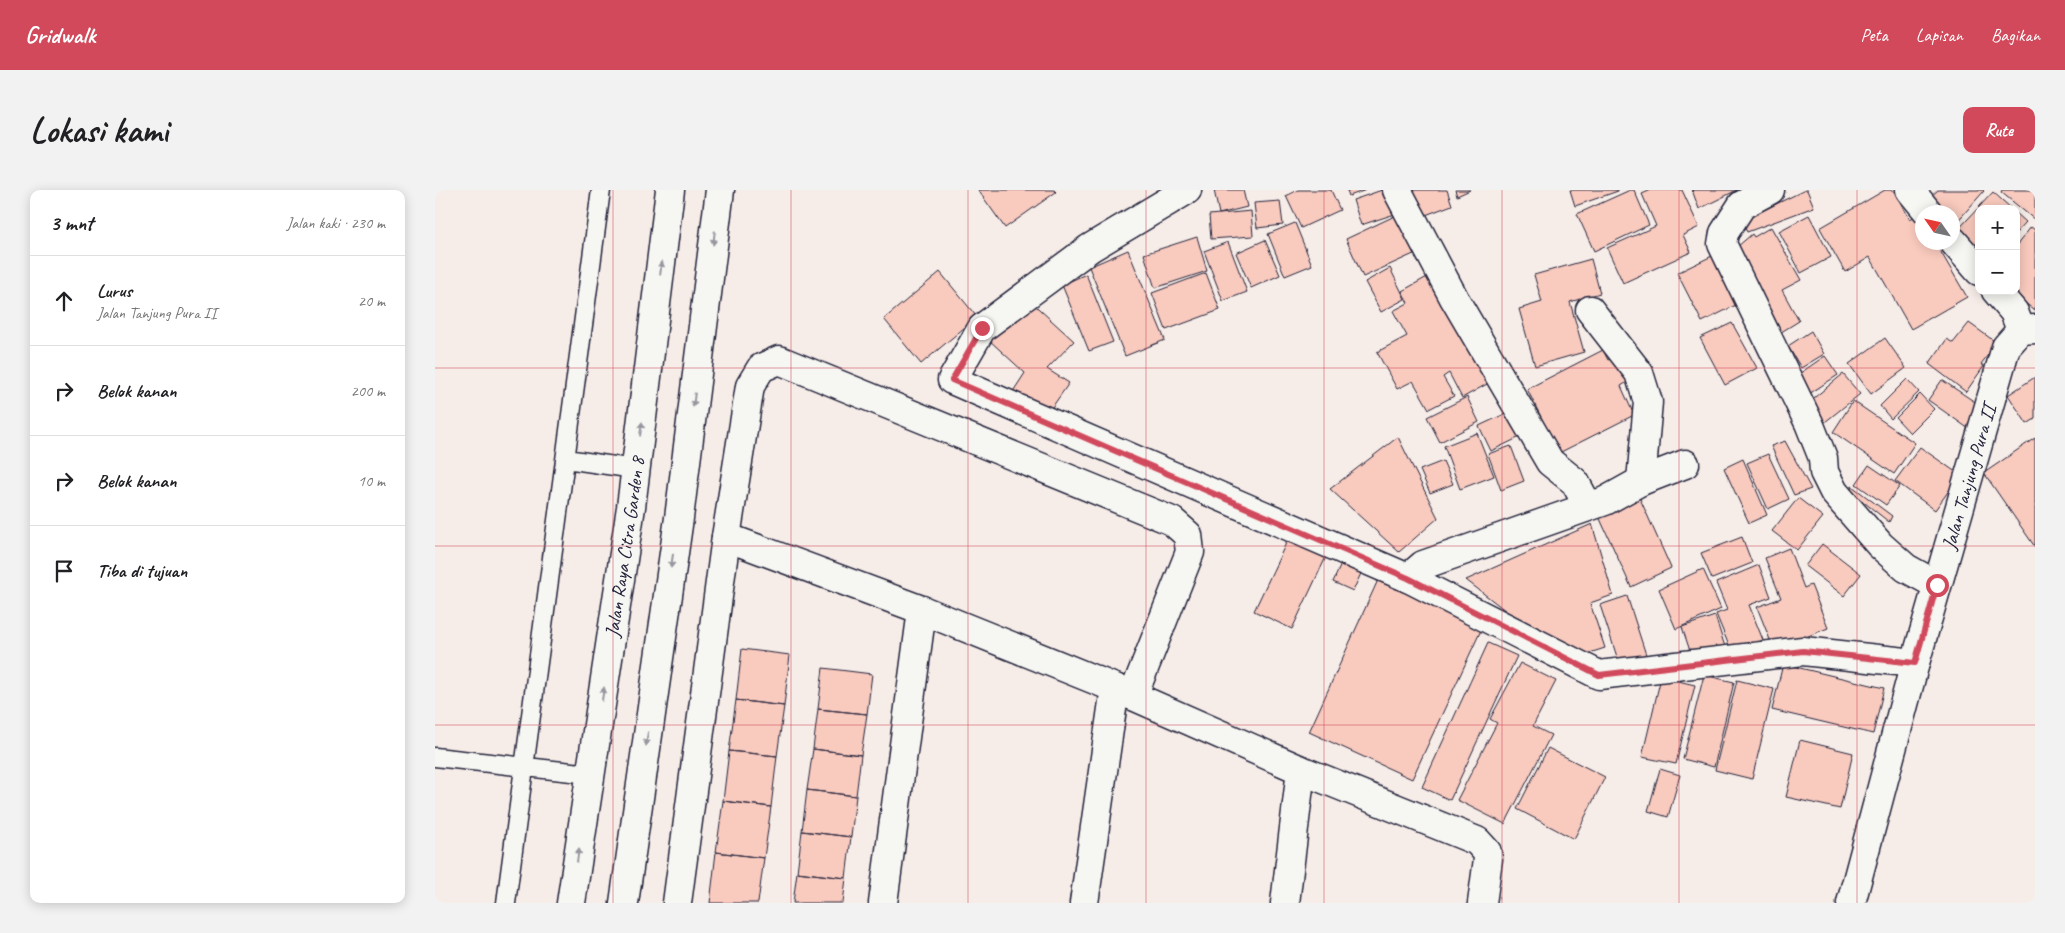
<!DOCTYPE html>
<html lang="id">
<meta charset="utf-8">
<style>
body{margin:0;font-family:Caveat,sans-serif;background:#f2f2f2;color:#202124}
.controls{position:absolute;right:15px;top:15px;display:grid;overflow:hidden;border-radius:10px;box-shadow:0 2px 12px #0003}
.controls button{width:45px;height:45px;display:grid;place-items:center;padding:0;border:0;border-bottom:1px solid #e0e0e0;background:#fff;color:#202124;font:25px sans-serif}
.compass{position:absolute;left:1480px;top:15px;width:45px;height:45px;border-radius:50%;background:#fff;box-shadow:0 2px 12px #0003;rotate:304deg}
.stop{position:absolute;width:15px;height:15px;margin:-11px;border:4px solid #d1495b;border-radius:50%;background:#fff}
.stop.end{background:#d1495b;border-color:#fff;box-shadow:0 1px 5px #0008}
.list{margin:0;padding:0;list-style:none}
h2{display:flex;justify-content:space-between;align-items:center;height:65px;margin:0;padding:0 20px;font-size:21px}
h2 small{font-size:16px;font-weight:400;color:#757577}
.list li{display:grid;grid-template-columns:32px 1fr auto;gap:15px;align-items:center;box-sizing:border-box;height:90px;padding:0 20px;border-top:1px solid #e0e0e0}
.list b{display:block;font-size:19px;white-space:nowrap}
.list p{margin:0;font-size:16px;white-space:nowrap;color:#757577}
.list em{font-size:16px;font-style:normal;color:#757577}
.icon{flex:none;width:28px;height:28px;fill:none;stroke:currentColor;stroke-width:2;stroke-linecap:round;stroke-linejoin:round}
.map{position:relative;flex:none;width:1600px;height:713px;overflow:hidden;border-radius:10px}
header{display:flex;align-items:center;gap:30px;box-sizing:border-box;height:70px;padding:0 25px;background:#d1495b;color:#fff}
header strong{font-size:24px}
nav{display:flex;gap:28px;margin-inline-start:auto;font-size:18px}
.intro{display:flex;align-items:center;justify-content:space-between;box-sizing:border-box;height:120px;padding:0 30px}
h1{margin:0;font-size:35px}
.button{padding:12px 22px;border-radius:10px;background:#d1495b;color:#fff;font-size:18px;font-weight:700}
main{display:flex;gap:30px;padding:0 30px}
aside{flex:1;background:#fff;border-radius:10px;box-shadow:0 2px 12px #0003}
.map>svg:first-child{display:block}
.building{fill:#f9cabe;stroke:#22223b}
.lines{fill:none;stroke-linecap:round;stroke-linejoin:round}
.lane-casing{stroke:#22223b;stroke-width:21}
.street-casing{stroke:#22223b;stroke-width:31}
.secondary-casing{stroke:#22223b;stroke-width:31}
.lane{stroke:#f6f6f2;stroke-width:18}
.street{stroke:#f6f6f2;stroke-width:28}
.secondary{stroke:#f6f6f2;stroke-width:28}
.oneway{fill:#9797a0}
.route{stroke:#d1495b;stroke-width:6}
.grid{fill:none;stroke:#d1495b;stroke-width:1;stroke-opacity:0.55}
.labels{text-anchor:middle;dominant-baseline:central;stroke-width:4.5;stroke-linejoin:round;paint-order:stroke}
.street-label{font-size:20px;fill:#22223b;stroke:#f6f6f2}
</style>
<header>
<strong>Gridwalk</strong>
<nav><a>Peta</a><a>Lapisan</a><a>Bagikan</a></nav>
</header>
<div class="intro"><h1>Lokasi kami</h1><a class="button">Rute</a></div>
<main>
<aside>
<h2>3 mnt<small>Jalan kaki · 230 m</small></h2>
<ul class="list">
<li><svg class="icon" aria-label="ahead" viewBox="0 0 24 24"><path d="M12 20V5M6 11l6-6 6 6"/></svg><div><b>Lurus</b><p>Jalan Tanjung Pura II</p></div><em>20 m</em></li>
<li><svg class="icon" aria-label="right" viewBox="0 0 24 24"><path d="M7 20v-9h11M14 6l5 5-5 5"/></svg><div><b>Belok kanan</b></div><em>200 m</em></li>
<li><svg class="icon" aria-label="right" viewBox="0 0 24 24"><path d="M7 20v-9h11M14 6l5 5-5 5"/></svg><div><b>Belok kanan</b></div><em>10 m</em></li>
<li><svg class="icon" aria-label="arrive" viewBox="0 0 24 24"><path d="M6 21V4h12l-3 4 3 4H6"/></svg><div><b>Tiba di tujuan</b></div></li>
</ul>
</aside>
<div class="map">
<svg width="1600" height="713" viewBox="0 0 1600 713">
<rect width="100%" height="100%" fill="#f7ede8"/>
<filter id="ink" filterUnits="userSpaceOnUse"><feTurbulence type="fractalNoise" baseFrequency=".02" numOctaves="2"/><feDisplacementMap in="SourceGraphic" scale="10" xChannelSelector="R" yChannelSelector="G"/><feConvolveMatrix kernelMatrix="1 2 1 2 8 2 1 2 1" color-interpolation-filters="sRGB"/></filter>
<g filter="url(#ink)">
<path class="building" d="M543,0H619L621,2L570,38Z
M779,0H808L812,17L784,24Z
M863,0H896L905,20L866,38L851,6Z
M912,0H931L914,6Z
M947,0H956L963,23L926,35L918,10Z
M969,0H1012L1017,15L980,29Z
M1020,0H1035L1022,6Z
M1135,0H1183V1L1140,16Z
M1195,0H1199L1214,35L1159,61L1142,24Z
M1216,0H1247L1264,37L1248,45L1256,62L1188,93L1172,58L1221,36L1207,4Z
M1257,0H1302L1264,19Z
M1370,0H1372L1379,17L1312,42L1306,31Z
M1450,0H1458L1475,29L1484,24L1488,31V52H1500L1532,107L1476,139L1435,67L1410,82L1385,38Z
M1503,0H1548L1549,1L1520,34L1518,32V22H1507L1493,9Z
M1567,0H1600V30L1566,2Z
M1558,2L1577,19H1544V67L1519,44Z
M845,11L848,35L822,38L819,13Z
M816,21L818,46L776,49L774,25Z
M966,23L983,62L928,87L911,49Z
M1581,23L1591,32L1581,43Z
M1374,25L1396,67L1366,83L1344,41Z
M860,33L877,75L850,86L833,44Z
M1336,37L1366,90L1347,100L1364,131L1343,144L1302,57L1317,44L1319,47Z
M1596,37L1600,40V121L1576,101H1581V56Z
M762,47L772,81L720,98L709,64Z
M830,50L845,85L816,98L801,63Z
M793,52L812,102L788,111L769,61Z
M693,60L730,150L690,166L654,77Z
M1279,65L1303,114L1267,132L1242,83Z
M1156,69L1165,103L1135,112L1149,162L1100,176L1084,119L1107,112L1099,85Z
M955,78L970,109L946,122L930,92Z
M1003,81L1061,189L1027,208L1014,183L1008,187L1019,206L994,219L978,191L962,199L942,162L972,146L958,121L973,113L967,101Z
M505,82L542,127L486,174L449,129Z
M771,83L785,120L731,140L717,103Z
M651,84L678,152L654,161L627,95Z
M592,108L639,151L612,179L634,193L611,226L577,203L590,183L554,150Z
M1297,133L1322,178L1290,195L1265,148Z
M1534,133L1562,153L1546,174L1549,176L1531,202L1494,174L1512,149L1518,153Z
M1376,141L1389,164L1366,178L1353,156Z
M1450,148L1471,178L1436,204L1414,174Z
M1168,160L1173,170L1182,166L1194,191L1186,196L1199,225L1124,263L1092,199Z
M1390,166L1403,185L1374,204L1361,186Z
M1408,184L1425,204L1390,232L1374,212Z
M1600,187V229L1592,234L1573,205Z
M1472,189L1484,202L1456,229L1445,216Z
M1507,190L1549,218L1534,239L1493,210Z
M1485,204L1499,219L1475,243L1461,228Z
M1032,207L1044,232L1005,252L992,227Z
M1418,211L1480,253L1459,284L1398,242Z
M1074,222L1085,247L1056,261L1044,236Z
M1042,243L1059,286L1025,299L1009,256Z
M963,247L1003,328L964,362L895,299Z
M1600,248V357L1549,283Z
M1350,251L1376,299L1359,305L1336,256Z
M1076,256L1089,291L1066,300L1053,264Z
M1485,257L1525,285L1500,320L1460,291Z
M1333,264L1354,309L1333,319L1312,273Z
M1308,269L1332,325L1314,333L1289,278Z
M1008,271L1018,294L995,303L985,280Z
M1434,275L1465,296L1451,315L1421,294Z
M1417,296L1457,326L1454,332L1416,302Z
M1202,302L1236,378L1196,397L1161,320Z
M1363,308L1388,327L1362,360L1337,341Z
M1157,334L1178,405L1155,413L1170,458L1142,467L1097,441L1031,390Z
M1307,347L1317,373L1277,389L1266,363Z
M853,349L891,367L857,439L819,421Z
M1387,354L1426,384L1409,406L1370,376Z
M1354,358L1369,398L1376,395L1393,438L1339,460L1322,417L1346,408L1330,368Z
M908,370L928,379L918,401L898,392Z
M1324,375L1336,407L1314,415L1328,450L1297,463L1281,424L1292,420L1281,393Z
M1268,379L1286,419L1241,439L1224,399Z
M943,390L1047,438L977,589L874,542Z
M1192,406L1213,471L1186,479L1165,415Z
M1280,426L1292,463L1259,473L1247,437Z
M1053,453L1082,466L1015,610L987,597Z
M307,459L355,465L349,516L301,510Z
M1085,473L1121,491L1098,536L1116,545L1070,634L1022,610L1062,533L1055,529Z
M1348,474L1449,498L1438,544L1337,520Z
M388,478L437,484L432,524L383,519Z
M1269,485L1299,492L1279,577L1248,569Z
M1226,487L1260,495L1241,574L1207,567Z
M1302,490L1339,499L1317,589L1280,580Z
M301,510L349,516L342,566L294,561Z
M383,519L432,524L426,565L378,559Z
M1365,550L1418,563L1405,619L1351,607Z
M1113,558L1170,587L1139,649L1082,619Z
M378,559L426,565L421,606L372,600Z
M294,561L342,566L336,617L288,611Z
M1225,579L1245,585L1233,627L1213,621Z
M372,600L421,606L416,647L367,641Z
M288,611L336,617L329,668L281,662Z
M367,641L416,647L411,688L362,682Z
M281,662L329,668L323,713H275Z
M362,682L411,688L408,713H358Z"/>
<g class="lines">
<g class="lane-casing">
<path id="lane" d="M131,269L200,279
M0,567L155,584
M71,713L166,0"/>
</g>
<g class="street-casing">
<g id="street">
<path d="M752,0L655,58L547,138L517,190L973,388L1164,485L1368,461L1480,473"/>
<path d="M962,0L1019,108L1115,272L1140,292L1153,316"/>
<path d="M1335,0L1307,15L1289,43L1287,54L1374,233L1388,268L1389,282L1399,302L1445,355L1471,378L1502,395"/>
<path d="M1475,0L1493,22"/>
<path d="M1518,51L1544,81"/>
<path d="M1561,101L1579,122L1586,140"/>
<path d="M1155,120L1204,183L1213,212L1206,291"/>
<path d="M291,347L487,420L680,498L866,580L1042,651L1052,662L1053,669L1047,713"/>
<path d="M973,388L988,375L1170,311L1206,291L1250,274"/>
<path d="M242,713L291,347L315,196L326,178L344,170L737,331L753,345L755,362L698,506"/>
<path d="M448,713L487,420"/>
<path d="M649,713L680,498"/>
<path d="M850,713L866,580"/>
<path id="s1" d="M1416,713L1480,473L1571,157L1586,140L1600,139"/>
</g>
</g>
<g class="secondary-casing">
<g id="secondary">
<path id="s2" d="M136,713L196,317L235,0"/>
<path d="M189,713L244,328L285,0"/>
</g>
</g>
<use href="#lane" class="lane"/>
<use href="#street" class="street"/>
<use href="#secondary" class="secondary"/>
</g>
<defs><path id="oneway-solid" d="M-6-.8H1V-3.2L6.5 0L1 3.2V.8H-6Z" transform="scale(1.25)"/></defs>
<g class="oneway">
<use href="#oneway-solid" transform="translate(279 48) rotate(97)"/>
<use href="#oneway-solid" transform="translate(226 78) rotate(-83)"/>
<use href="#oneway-solid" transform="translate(259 210) rotate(97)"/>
<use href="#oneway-solid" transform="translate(206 239) rotate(-82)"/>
<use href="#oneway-solid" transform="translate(237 371) rotate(98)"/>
<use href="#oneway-solid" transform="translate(168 504) rotate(-81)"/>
<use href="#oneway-solid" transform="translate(212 549) rotate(98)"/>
<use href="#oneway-solid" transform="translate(143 665) rotate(-82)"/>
</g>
</g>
<g class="lines" filter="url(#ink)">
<path class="route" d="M547,138L517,190L973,388L1164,485L1368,461L1480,473L1502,395"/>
</g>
<path class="grid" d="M178,0V713M356,0V713M533,0V713M711,0V713M889,0V713M1067,0V713M1244,0V713M1422,0V713M0,178H1600M0,356H1600M0,535H1600"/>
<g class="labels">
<g class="street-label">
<text stroke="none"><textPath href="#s1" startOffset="442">Jalan Tanjung Pura II</textPath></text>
<text stroke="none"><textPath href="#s2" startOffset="360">Jalan Raya Citra Garden 8</textPath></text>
</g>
</g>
</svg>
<div class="controls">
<button>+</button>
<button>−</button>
</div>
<svg class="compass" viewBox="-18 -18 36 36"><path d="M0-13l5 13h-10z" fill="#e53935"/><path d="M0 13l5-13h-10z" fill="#757577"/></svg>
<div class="stop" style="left:1502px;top:395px"></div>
<div class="stop end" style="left:547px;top:138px"></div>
</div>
</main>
